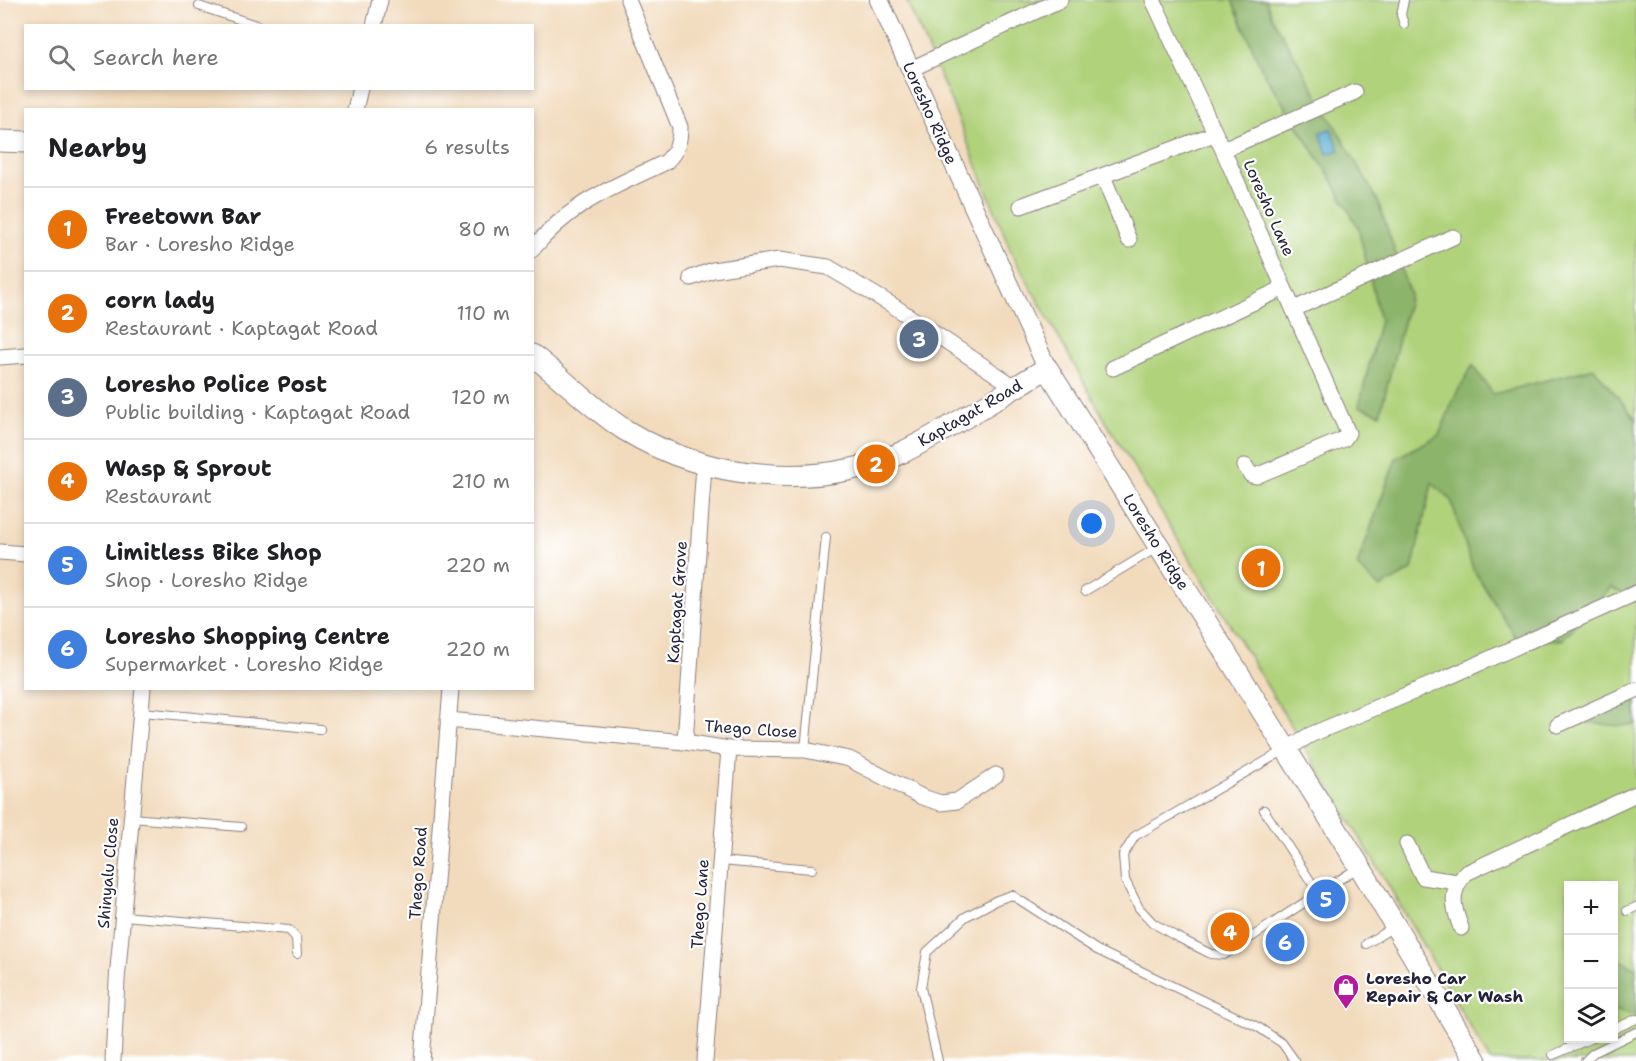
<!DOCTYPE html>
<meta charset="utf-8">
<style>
body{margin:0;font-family:"Shantell Sans",sans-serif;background:#f2f2f2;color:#202124}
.controls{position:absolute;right:18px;bottom:18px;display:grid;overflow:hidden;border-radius:0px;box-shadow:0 3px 9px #0003}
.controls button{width:54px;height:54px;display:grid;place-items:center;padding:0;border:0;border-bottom:2px solid #e0e0e0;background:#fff;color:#202124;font:30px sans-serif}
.you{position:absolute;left:1092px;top:524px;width:21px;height:21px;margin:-15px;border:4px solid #fff;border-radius:50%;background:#1a73e8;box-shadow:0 0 0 9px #1a73e833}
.badge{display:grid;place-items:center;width:39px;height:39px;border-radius:50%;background:#b5179e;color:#fff;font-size:20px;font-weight:700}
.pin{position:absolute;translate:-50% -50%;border:3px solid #fff;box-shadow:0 2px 6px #0006}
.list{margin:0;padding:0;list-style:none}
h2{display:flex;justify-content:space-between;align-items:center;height:78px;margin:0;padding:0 24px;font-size:26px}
h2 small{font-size:20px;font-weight:400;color:#757577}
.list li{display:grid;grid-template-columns:39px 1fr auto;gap:18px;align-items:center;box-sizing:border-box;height:84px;padding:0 24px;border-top:2px solid #e0e0e0}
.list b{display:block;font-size:22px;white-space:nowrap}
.list p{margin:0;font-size:20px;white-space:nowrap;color:#757577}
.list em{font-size:20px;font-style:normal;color:#757577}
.icon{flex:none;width:33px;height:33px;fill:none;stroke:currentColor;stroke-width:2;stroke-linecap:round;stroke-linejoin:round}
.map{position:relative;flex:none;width:1636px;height:1061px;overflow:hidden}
.search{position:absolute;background:#fff;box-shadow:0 3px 9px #0003;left:24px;top:24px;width:510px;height:66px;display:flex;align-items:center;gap:15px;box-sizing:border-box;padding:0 21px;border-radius:0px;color:#757577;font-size:22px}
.panel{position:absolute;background:#fff;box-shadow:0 3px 9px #0003;left:24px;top:108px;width:510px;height:582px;border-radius:0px}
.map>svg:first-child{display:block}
.green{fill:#b0d27a;stroke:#697a5a;stroke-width:1.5;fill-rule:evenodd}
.forest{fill:#8cb46a;stroke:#576b52;stroke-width:1.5}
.water{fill:#57acd3;stroke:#3c6787;stroke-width:1.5}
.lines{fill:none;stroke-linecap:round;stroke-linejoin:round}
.service-casing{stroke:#8a7e7c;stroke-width:10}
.minor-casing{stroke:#8a7e7c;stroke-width:17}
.tertiary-casing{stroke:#8a7e7c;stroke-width:20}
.secondary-casing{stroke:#8a7e7c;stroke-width:23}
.service{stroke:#fff;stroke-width:8}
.minor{stroke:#fff;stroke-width:15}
.tertiary{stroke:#fff;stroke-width:18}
.secondary{stroke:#fff;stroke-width:21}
.labels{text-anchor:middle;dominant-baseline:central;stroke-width:4.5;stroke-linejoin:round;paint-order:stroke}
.street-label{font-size:16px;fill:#22223b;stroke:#fff}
.poi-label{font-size:16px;font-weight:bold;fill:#22223b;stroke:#fff;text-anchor:start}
</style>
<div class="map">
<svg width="1636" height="1061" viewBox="0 0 1636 1061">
<rect width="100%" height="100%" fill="#fff"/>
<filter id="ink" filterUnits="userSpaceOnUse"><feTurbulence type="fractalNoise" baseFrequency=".0167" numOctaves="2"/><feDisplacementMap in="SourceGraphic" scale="12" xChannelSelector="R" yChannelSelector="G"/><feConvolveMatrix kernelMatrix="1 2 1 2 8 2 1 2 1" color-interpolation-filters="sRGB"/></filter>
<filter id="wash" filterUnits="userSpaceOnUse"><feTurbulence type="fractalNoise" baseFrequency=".008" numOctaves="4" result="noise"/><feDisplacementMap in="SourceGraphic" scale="24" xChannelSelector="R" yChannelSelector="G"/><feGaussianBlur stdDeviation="1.35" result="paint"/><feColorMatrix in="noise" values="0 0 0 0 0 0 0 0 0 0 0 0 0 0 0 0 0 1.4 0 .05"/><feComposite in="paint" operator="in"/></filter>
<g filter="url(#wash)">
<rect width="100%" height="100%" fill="#f2dbbd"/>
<path class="green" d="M906,0H1636V1061H1490L1383,876L1105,420L1012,254L953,106ZM1568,886H1614V1038H1568Z"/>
<path class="forest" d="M1232,0H1266L1272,17L1377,199L1410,295L1380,414L1359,406L1380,320L1358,227L1330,177L1262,70Z
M1473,365L1493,394L1594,368L1636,419V602L1611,587L1562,640L1516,638L1473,569L1451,500L1432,483L1412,570L1380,588L1357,566L1396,458L1439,435L1455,396Z
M1636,695V724L1621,726L1572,721Z
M1618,959L1636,968V1016L1614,1009V987Z"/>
<path class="water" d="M1331,129L1340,150L1327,154L1320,132Z"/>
</g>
<g filter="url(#ink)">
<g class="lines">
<g class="service-casing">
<path id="service" d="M1404,0L1401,15L1404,24
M199,6L259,26
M1085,591L1158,547
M142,712L320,729
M805,750L826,537
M1285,750L1135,836L1123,855L1125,880L1139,908L1153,923L1175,936L1211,954L1224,955L1359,867
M1264,810L1319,894
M131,818L241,827
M721,861L812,869
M1627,911L1636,907
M123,916L289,930L296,938L297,954
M1366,944L1395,926
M1614,1029L1636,1019
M1553,1055L1592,1038
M938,1061L921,988L927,952L965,917L997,900L1012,895L1097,950L1258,1027L1282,1043L1295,1061
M1585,1061L1593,1053L1636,1032"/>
</g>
<g class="minor-casing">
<path id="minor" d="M1153,0L1223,150L1348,433L1344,439L1256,476L1251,475L1245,466
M374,26L380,0
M911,69L1060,0
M355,110L360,88
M1223,150L1355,92
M1103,176L1129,240
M1021,206L1214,134
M532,250C571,202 612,188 666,162C677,151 680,142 680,127L628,0
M691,278L713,270L779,260L828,267L892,305L1015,387
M1294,309L1453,237
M0,357L26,355
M1113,368L1284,288
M0,552L26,554
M448,720L685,742L729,749L805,750L849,759L922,797L941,803L957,801L996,775
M1558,725L1636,690
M685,742L704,465
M1287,749L1310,735L1442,680L1636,593
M1407,844L1423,877L1457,882
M1461,928C1453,907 1449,891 1466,873L1636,794
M113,1061L117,980L143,688
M422,1061L451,688
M705,1061L729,749"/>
</g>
<g class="tertiary-casing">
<path id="tertiary" d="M879,0L1047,368"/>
</g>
<g class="secondary-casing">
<path id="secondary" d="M0,141L26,142
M532,355C564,379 592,409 625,430C705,479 818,492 905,451C953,427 1000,396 1047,368L1360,867L1476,1061"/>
</g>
<use href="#service" class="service"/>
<use href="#minor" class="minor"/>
<use href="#tertiary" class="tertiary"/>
<use href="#secondary" class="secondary"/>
</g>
</g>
<defs>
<g id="shop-pin" transform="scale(1.35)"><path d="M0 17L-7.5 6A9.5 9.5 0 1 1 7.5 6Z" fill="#b5179e" stroke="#fff"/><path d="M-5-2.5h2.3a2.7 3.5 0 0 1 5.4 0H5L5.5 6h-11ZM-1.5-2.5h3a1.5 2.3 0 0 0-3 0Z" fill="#fff"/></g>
</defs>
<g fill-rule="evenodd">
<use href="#shop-pin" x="1346" y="987"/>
</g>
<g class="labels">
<g class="street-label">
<text transform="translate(930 113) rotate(66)">Loresho Ridge</text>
<text transform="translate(1269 208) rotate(66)">Loresho Lane</text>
<text transform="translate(970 413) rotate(-30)">Kaptagat Road</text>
<text transform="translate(1156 542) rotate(58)">Loresho Ridge</text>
<text transform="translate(677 602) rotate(-86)">Kaptagat Grove</text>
<text transform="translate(751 729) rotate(4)">Thego Close</text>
<text transform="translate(108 873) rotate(-85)">Shinyalu Close</text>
<text transform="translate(418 873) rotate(-86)">Thego Road</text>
<text transform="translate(700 904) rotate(-86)">Thego Lane</text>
</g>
<g class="poi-label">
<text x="1366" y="978">Loresho Car<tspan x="1366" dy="18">Repair &amp; Car Wash</tspan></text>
</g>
</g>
</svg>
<div class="controls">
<button>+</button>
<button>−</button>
<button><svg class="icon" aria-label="layers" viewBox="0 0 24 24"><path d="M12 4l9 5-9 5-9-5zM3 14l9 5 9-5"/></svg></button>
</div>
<div class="you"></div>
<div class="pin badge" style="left:1261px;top:568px;background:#e8710a">1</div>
<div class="pin badge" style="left:876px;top:464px;background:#e8710a">2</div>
<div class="pin badge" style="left:919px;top:339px;background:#5c6f8a">3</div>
<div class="pin badge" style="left:1230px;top:932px;background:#e8710a">4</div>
<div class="pin badge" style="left:1326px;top:899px;background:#3f7fe0">5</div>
<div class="pin badge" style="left:1285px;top:942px;background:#3f7fe0">6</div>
<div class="search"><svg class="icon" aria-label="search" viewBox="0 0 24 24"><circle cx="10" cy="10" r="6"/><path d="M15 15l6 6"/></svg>Search here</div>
<section class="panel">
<h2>Nearby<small>6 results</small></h2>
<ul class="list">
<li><span class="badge" style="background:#e8710a">1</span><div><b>Freetown Bar</b><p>Bar · Loresho Ridge</p></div><em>80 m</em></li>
<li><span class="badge" style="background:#e8710a">2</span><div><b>corn lady</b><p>Restaurant · Kaptagat Road</p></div><em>110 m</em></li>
<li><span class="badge" style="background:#5c6f8a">3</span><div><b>Loresho Police Post</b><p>Public building · Kaptagat Road</p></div><em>120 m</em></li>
<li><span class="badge" style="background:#e8710a">4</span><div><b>Wasp &amp; Sprout</b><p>Restaurant</p></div><em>210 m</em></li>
<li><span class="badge" style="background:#3f7fe0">5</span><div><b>Limitless Bike Shop</b><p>Shop · Loresho Ridge</p></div><em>220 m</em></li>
<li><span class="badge" style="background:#3f7fe0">6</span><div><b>Loresho Shopping Centre</b><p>Supermarket · Loresho Ridge</p></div><em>220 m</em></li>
</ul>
</section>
</div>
